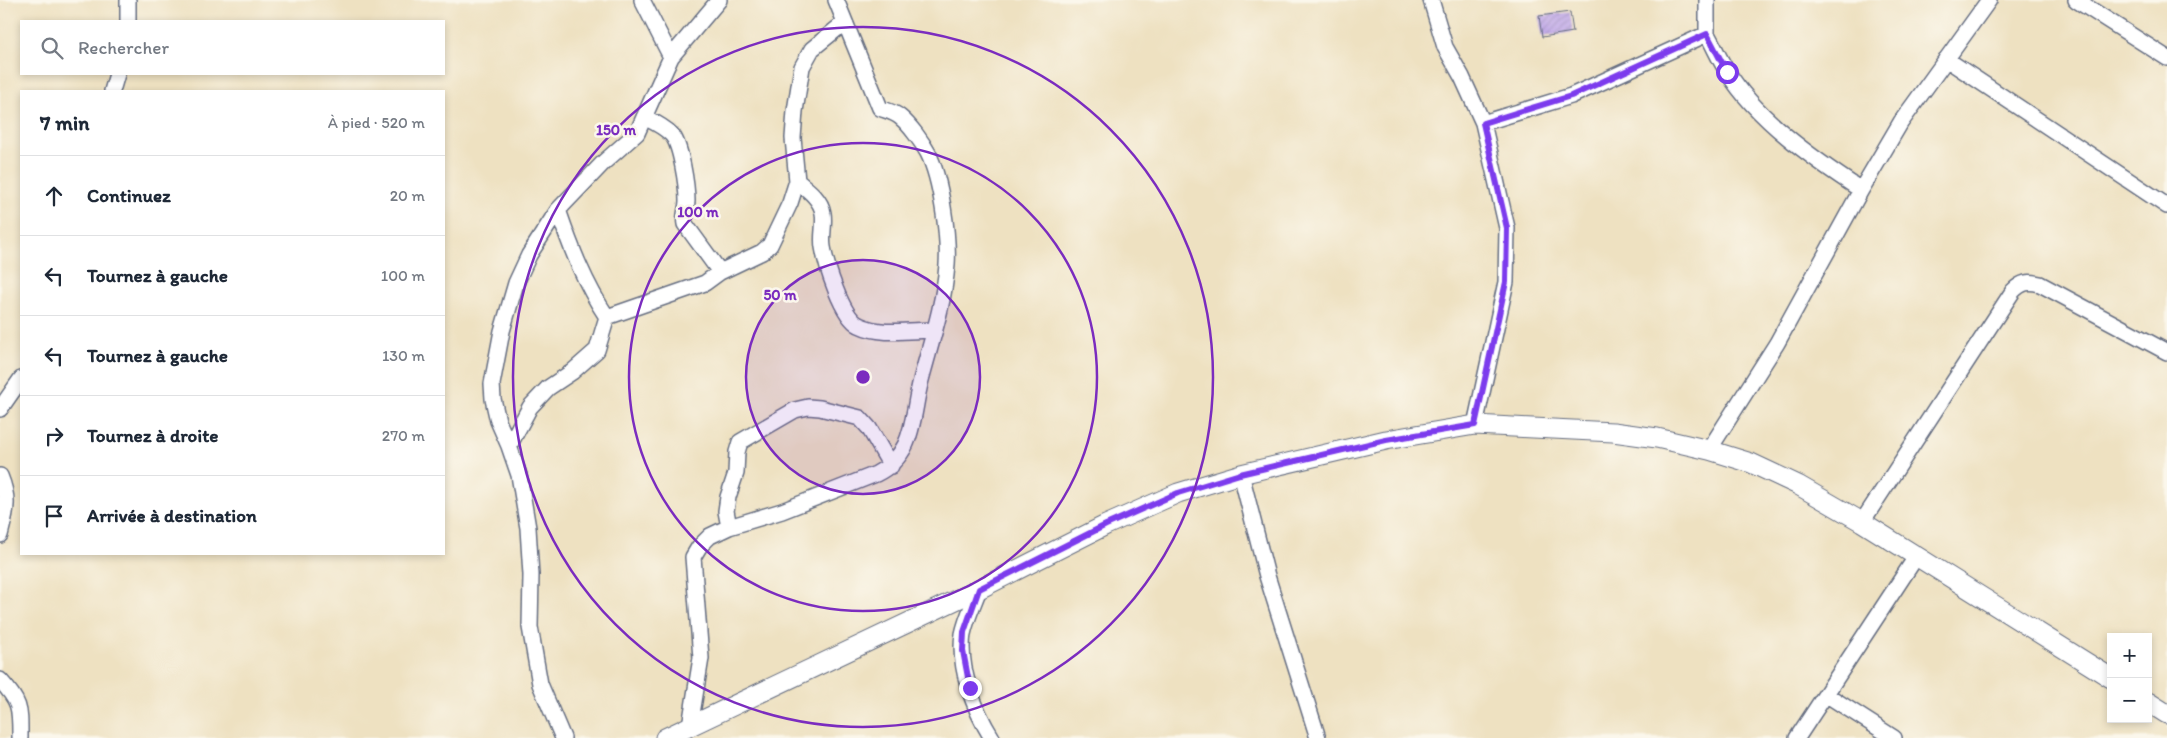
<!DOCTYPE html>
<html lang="fr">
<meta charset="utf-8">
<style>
body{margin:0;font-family:Itim,sans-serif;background:#f2f2f3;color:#1f2937}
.controls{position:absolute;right:15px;bottom:15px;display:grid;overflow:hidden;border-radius:0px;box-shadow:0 2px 8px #0003}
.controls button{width:45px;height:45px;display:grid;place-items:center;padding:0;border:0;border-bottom:1px solid #e0e1e3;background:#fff;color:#1f2937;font:25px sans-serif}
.stop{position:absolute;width:15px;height:15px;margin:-11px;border:4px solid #7c3aed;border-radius:50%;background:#fff}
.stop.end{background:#7c3aed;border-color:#fff;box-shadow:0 1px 5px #0008}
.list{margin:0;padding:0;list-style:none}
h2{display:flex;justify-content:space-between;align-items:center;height:65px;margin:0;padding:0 20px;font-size:21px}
h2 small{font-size:16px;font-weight:400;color:#747a83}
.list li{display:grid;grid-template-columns:32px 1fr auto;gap:15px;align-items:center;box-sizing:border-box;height:80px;padding:0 20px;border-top:1px solid #e0e1e3}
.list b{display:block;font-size:19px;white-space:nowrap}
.list em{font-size:16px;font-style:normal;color:#747a83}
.icon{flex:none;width:28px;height:28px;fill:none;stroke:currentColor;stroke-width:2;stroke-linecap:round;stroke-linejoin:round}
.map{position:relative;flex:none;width:2167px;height:738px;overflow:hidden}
.search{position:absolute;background:#fff;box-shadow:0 2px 8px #0003;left:20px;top:20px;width:425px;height:55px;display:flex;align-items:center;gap:12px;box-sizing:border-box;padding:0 18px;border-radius:0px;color:#747a83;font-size:19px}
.panel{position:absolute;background:#fff;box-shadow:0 2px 8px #0003;left:20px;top:90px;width:425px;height:465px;border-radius:0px}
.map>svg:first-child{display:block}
.building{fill:url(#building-hatch)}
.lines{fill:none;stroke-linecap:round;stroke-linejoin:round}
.minor-casing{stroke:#656d81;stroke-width:18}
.tertiary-casing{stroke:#656d81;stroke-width:21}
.minor{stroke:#fff;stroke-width:15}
.tertiary{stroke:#fff;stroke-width:19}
.route{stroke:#7c3aed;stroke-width:6}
.ring{fill:none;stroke:#7b2cbf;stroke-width:2.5}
.centre{fill:#7b2cbf;stroke:#fbf7ec;stroke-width:2.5}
.ring-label{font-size:15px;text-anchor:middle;font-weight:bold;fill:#7b2cbf;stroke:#fbf7ec;stroke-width:5;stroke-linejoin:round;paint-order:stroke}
</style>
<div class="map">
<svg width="2167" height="738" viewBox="0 0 2167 738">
<defs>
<pattern id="building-hatch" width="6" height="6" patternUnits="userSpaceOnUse" patternTransform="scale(1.25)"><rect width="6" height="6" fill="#b79ce7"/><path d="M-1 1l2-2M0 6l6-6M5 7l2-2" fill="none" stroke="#9480be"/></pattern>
</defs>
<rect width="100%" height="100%" fill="#fbf7ec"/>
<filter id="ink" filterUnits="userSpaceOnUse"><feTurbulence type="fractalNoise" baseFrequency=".02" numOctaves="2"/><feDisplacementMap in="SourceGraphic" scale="10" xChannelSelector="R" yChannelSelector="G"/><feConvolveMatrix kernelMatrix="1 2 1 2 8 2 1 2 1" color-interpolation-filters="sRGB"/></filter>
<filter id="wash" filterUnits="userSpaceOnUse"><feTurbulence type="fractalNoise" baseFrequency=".0096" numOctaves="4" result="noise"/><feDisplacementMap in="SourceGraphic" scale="20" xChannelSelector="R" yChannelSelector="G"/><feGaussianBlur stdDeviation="1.12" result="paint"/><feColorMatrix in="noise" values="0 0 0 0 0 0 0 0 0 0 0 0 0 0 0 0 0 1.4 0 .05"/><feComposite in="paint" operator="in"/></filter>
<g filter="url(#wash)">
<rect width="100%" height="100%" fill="#eee1c1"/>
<g id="blocks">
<path class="building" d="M1570,12L1573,32L1542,37L1539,16Z"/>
</g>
</g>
<g filter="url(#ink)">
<use href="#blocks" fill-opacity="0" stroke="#656d81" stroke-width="1"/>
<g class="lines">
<g class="minor-casing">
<path id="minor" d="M642,0L671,57
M1431,0L1445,47L1462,77L1483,123L1507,228L1506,282L1475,425
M1707,0V34
M2076,0L2167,58
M128,21V0
M1946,59L2167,206
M112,91L117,74
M644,117C654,122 663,126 671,134C681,143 687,187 687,201C687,209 683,216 685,224L720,272
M1483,123L1571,96L1707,34C1714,46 1719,59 1727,71C1756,119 1815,160 1861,190
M797,181C807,189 821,199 823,213C825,224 821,236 823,247C826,265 842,317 859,325C881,336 911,330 934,330
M607,317L705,283L720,272L762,252L770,245L790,203L797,181L793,138L795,111L802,67L812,49L844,23
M0,409L21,379
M509,446L530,407L548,388L572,372L597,350L607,317C585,284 571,248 558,210
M1709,450L1777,343L1861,190L1901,122L1989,0
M1241,474L1267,576L1318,738
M0,476C10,500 6,511 0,535
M1862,522L2013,291C2022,282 2028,281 2040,284L2167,352
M729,527L726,511L728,497L736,473L737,452L740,442L795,410L808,407L820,408L860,418L869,428L891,466
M979,589C974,603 966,619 963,634C958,668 974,709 992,738
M0,680C21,703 20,708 20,738
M1827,695L1894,738
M690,726L701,658L693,557L699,547L710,536L729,527L782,511L876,474C916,454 911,417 921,380C931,342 944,304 947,265C949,236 941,179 928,153C922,142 910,125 900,117C894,112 887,111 880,108L836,0
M563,738L540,684L530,627L531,575L528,528L519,475L509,446L498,421L493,399L492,384L502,331L516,283L529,255L558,210L604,162L637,133L671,57L719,0
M1797,738L1916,557"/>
</g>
<g class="tertiary-casing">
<path id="tertiary" d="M2148,702L2167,714
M665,738L979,589L1106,525L1178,493L1241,474L1386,440L1475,425L1613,432L1657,438L1709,450L1751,463L1798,485L1862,522L2111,678"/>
</g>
<use href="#minor" class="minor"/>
<use href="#tertiary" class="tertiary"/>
</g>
</g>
<g class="lines" filter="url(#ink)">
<path class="route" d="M970,688L963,651L964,632L979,589L1106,525L1178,493L1240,474L1386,440L1475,425L1506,282L1507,228L1483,123L1571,96L1707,34L1727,72"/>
</g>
<circle cx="863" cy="377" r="117" fill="#7b2cbf" fill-opacity=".12"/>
<g class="ring">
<circle cx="863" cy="377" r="117"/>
<circle cx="863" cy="377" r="234"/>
<circle cx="863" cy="377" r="350"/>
</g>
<circle cx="863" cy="377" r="8" class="centre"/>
<g class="ring-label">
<text x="616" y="135">150 m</text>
<text x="698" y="217">100 m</text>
<text x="780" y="300">50 m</text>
</g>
</svg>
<div class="controls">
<button>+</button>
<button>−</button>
</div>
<div class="stop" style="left:1727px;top:72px"></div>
<div class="stop end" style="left:970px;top:688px"></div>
<div class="search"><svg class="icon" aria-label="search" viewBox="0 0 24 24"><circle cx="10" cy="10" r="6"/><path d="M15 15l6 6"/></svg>Rechercher</div>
<section class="panel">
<h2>7 min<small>À pied · 520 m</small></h2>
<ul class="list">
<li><svg class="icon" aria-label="ahead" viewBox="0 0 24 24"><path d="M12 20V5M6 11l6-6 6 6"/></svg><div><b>Continuez</b></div><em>20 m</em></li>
<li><svg class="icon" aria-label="left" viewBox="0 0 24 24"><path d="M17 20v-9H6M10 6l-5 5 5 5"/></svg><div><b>Tournez à gauche</b></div><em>100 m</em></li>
<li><svg class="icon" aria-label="left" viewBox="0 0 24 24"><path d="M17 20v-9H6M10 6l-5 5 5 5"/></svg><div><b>Tournez à gauche</b></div><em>130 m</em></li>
<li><svg class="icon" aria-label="right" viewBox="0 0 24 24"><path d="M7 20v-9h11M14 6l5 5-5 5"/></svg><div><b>Tournez à droite</b></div><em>270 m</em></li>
<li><svg class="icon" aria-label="arrive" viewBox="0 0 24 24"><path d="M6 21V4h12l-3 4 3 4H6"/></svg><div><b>Arrivée à destination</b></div></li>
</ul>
</section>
</div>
